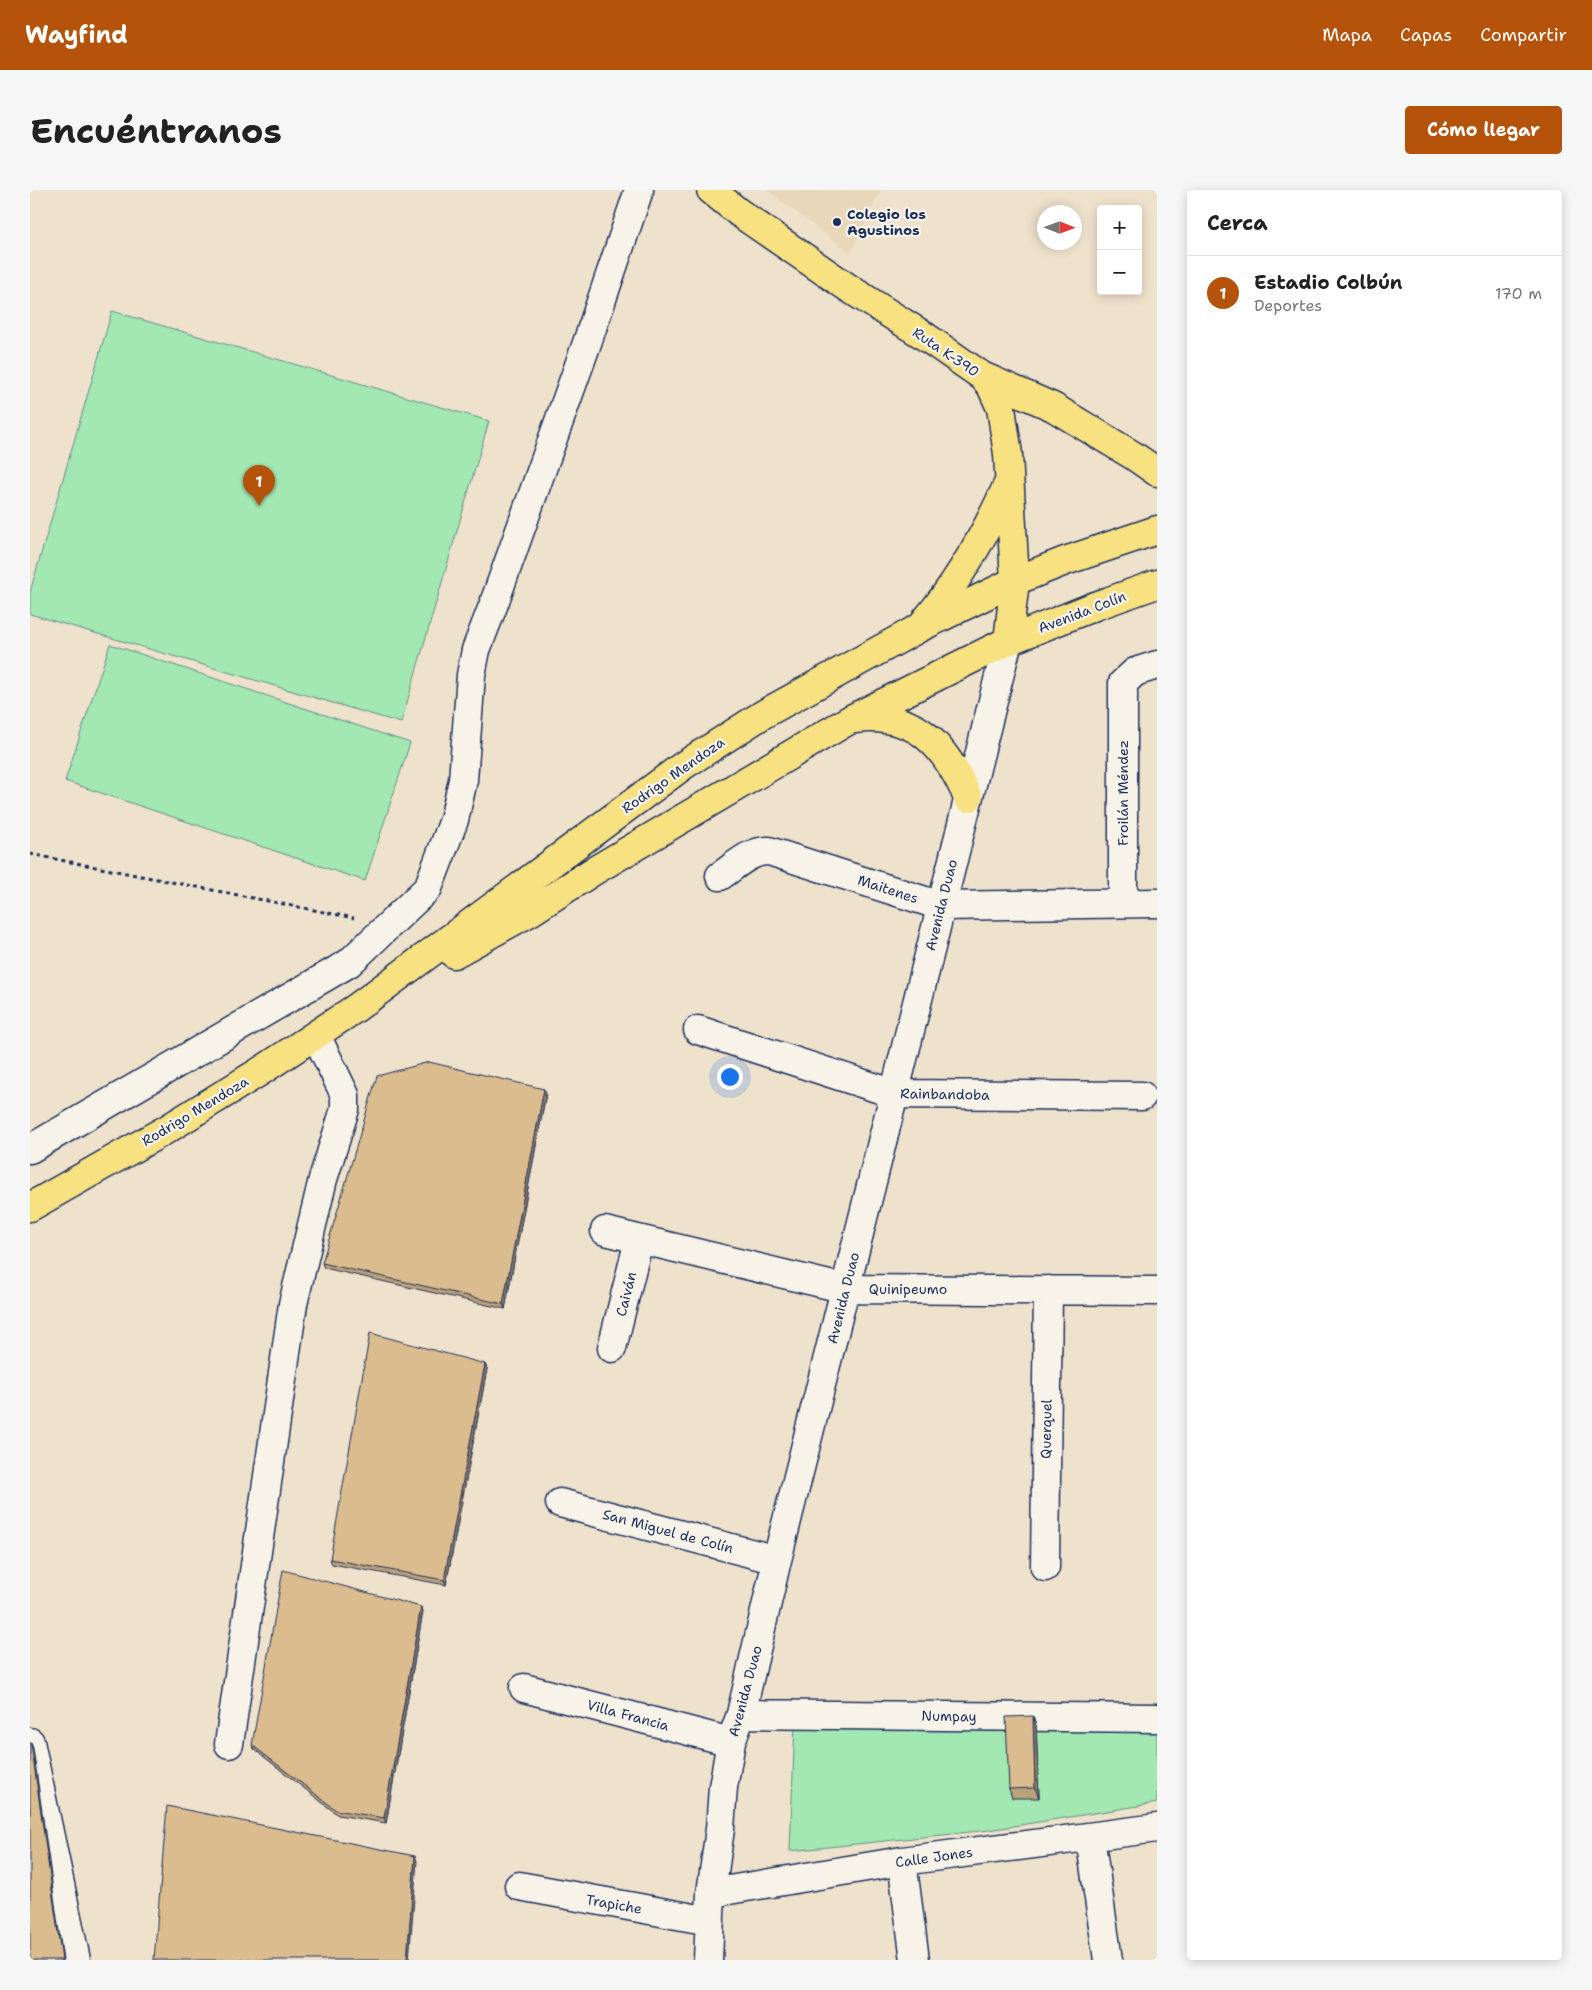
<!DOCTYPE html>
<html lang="es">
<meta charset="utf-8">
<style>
body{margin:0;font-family:"Shantell Sans",sans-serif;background:#f6f6f6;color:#222}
.controls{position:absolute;right:15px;top:15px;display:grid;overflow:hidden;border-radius:5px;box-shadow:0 2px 12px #0003}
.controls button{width:45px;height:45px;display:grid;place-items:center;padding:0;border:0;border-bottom:1px solid #e0e0e0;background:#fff;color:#222;font:25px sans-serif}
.compass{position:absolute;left:1007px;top:15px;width:45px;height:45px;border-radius:50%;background:#fff;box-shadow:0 2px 12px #0003;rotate:91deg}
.you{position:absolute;left:699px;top:886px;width:18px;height:18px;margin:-12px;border:4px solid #fff;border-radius:50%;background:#1a73e8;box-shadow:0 0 0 8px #1a73e833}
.badge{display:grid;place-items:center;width:32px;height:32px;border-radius:50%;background:#b45309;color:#fff;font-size:16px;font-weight:700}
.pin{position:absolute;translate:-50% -41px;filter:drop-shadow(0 1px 2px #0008)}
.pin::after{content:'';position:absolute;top:26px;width:18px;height:15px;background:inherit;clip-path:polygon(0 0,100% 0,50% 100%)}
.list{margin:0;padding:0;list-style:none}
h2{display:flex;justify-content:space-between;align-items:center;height:65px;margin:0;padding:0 20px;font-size:21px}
h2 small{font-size:16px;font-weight:400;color:#767676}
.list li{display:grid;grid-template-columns:32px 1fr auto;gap:15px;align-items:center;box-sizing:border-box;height:75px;padding:0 20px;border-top:1px solid #e0e0e0}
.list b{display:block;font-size:19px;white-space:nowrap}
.list p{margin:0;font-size:16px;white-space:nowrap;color:#767676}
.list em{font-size:16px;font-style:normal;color:#767676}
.map{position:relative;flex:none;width:1127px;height:1770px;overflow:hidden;border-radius:5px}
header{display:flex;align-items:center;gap:30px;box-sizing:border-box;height:70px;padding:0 25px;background:#b45309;color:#fff}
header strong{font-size:24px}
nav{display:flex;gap:28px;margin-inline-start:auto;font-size:18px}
.intro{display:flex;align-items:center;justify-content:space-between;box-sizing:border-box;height:120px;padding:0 30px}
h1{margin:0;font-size:35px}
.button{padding:12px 22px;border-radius:5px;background:#b45309;color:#fff;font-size:18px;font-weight:700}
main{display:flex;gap:30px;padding:0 30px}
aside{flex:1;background:#fff;border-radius:5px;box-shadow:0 2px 12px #0003}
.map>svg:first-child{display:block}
.built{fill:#e9d7ba}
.green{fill:#a3e8b3;stroke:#5f8c88}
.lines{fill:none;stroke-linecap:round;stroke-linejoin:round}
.minor-casing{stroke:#1b2f5e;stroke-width:31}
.major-casing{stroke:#1b2f5e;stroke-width:31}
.path{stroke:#1b2f5e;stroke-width:3;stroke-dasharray:4 4;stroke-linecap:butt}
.minor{stroke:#f7f3e8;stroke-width:28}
.major{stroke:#f8e181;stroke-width:28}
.wall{fill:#bca27a;stroke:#1b2f5e}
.shaded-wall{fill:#998463;stroke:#1b2f5e}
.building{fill:#dbbc8e;stroke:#1b2f5e}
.poi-dot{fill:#1b2f5e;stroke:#f7f3e8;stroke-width:2}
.labels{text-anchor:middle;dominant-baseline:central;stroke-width:4.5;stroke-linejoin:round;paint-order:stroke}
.poi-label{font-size:14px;font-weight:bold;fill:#1b2f5e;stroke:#f7f3e8;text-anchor:start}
.street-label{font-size:14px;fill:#1b2f5e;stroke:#f7f3e8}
</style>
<header>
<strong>Wayfind</strong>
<nav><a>Mapa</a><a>Capas</a><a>Compartir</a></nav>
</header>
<div class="intro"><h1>Encuéntranos</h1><a class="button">Cómo llegar</a></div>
<main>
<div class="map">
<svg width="1127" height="1770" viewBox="0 0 1127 1770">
<rect width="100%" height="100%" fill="#efe2cd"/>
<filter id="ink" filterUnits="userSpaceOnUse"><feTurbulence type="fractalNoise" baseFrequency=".02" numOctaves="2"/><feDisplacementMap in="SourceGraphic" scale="10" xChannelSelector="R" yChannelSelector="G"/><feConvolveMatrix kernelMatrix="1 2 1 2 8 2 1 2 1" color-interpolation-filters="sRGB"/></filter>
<g filter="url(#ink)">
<path class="built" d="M736,0H851L821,63Z"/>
<path class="green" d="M82,121L459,231L371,533L0,424V402Z
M80,454L380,553L335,691L35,591Z
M765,1532L1127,1538V1613L959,1640L760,1661Z"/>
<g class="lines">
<g class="minor-casing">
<path id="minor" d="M690,686C705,676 721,660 739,661L911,716L1127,713
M1093,713V493L1105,482L1127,475
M668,840L865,904L1112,906
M0,959L319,773L398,698L424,630L433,590L441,485L446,460L463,416L557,153L609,0
M575,1041L816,1099L1127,1101
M582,1158L609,1050
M530,1313L747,1370
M1015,1377L1018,1100
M494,1498L701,1552
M711,1524L1127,1528
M0,1552L46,1770
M199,1554L263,1114L293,989L315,919V905L286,845
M1060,1647L1078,1770
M872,1671L885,1770
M489,1696L680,1731
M681,1703L872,1671L1127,1638
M678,1770L681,1703L690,1639L693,1597L701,1552L711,1524L747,1370L978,451"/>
</g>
<g class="major-casing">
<path id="major" d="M681,0L708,22L820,99L893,145L952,186L961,196L971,218L978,264L985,391L978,451
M952,186L1023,217L1104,266L1127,282
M896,430C930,389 955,345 977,296
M825,529C887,522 915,555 938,608
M424,764L500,722L562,682L821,529L978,451L1065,416L1127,394
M0,1017L139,938L234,879L326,818L654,575L732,525L889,438L985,391L1035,371L1127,340"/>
</g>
<path class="path" d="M0,664L324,728"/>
<use href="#minor" class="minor"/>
<use href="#major" class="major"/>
</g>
<path class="wall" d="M516,903L475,1119L294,1078L292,1073Z
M455,1174L457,1179L416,1395L302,1374L300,1369Z
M391,1417L393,1421L356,1633L308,1625L224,1559L222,1555Z
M1006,1535L1009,1608H982L979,1599Z"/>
<path class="shaded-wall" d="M514,899L516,903L475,1119L473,1114Z
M455,1174L457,1179L416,1395L414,1390Z
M391,1417L393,1421L356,1633L354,1628Z
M1003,1526L1006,1535L1009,1608L1005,1598Z
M1,1553L3,1558L33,1770H32Z
M385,1666L387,1671L379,1770H377Z"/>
<path class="building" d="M399,872L514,899L473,1114L292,1073L347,886Z
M340,1143L455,1174L414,1390L300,1369Z
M253,1380L391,1417L354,1628L306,1620L222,1555Z
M1003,1526L1005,1598L979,1599L976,1527Z
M0,1552L1,1553L32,1770H0Z
M137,1616L385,1666L377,1770H124Z"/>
</g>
<circle class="poi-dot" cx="807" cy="32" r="5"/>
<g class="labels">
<g class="poi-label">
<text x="817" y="24">Colegio los<tspan x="817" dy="16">Agustinos</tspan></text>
</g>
<g class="street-label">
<text transform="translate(916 162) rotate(34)">Ruta K-390</text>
<text transform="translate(1052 422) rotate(-21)">Avenida Colín</text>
<text transform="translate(643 585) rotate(-35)">Rodrigo Mendoza</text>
<text transform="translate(1093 603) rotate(-90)">Froilán Méndez</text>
<text transform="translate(858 699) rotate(18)">Maitenes</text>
<text transform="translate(911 715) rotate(-76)">Avenida Duao</text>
<text transform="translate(915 904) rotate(1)">Rainbandoba</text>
<text transform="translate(165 921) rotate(-31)">Rodrigo Mendoza</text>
<text x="878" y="1099">Quinipeumo</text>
<text transform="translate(596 1104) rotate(-76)">Caiván</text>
<text transform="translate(813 1108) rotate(-76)">Avenida Duao</text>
<text transform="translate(1016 1239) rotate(-89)">Querquel</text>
<text transform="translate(638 1341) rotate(15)">San Miguel de Colín</text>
<text transform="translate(715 1501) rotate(-75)">Avenida Duao</text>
<text transform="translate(598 1525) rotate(15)">Villa Francia</text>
<text transform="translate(919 1526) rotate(1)">Numpay</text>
<text transform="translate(904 1667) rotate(-8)">Calle Jones</text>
<text transform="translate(584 1714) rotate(10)">Trapiche</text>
</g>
</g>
</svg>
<div class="controls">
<button>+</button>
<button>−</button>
</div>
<svg class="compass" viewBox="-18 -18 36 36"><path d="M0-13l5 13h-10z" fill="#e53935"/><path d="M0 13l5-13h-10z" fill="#767676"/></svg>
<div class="you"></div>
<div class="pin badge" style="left:229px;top:316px">1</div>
</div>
<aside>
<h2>Cerca<small></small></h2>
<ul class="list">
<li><span class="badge">1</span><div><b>Estadio Colbún</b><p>Deportes</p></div><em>170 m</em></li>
</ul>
</aside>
</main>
